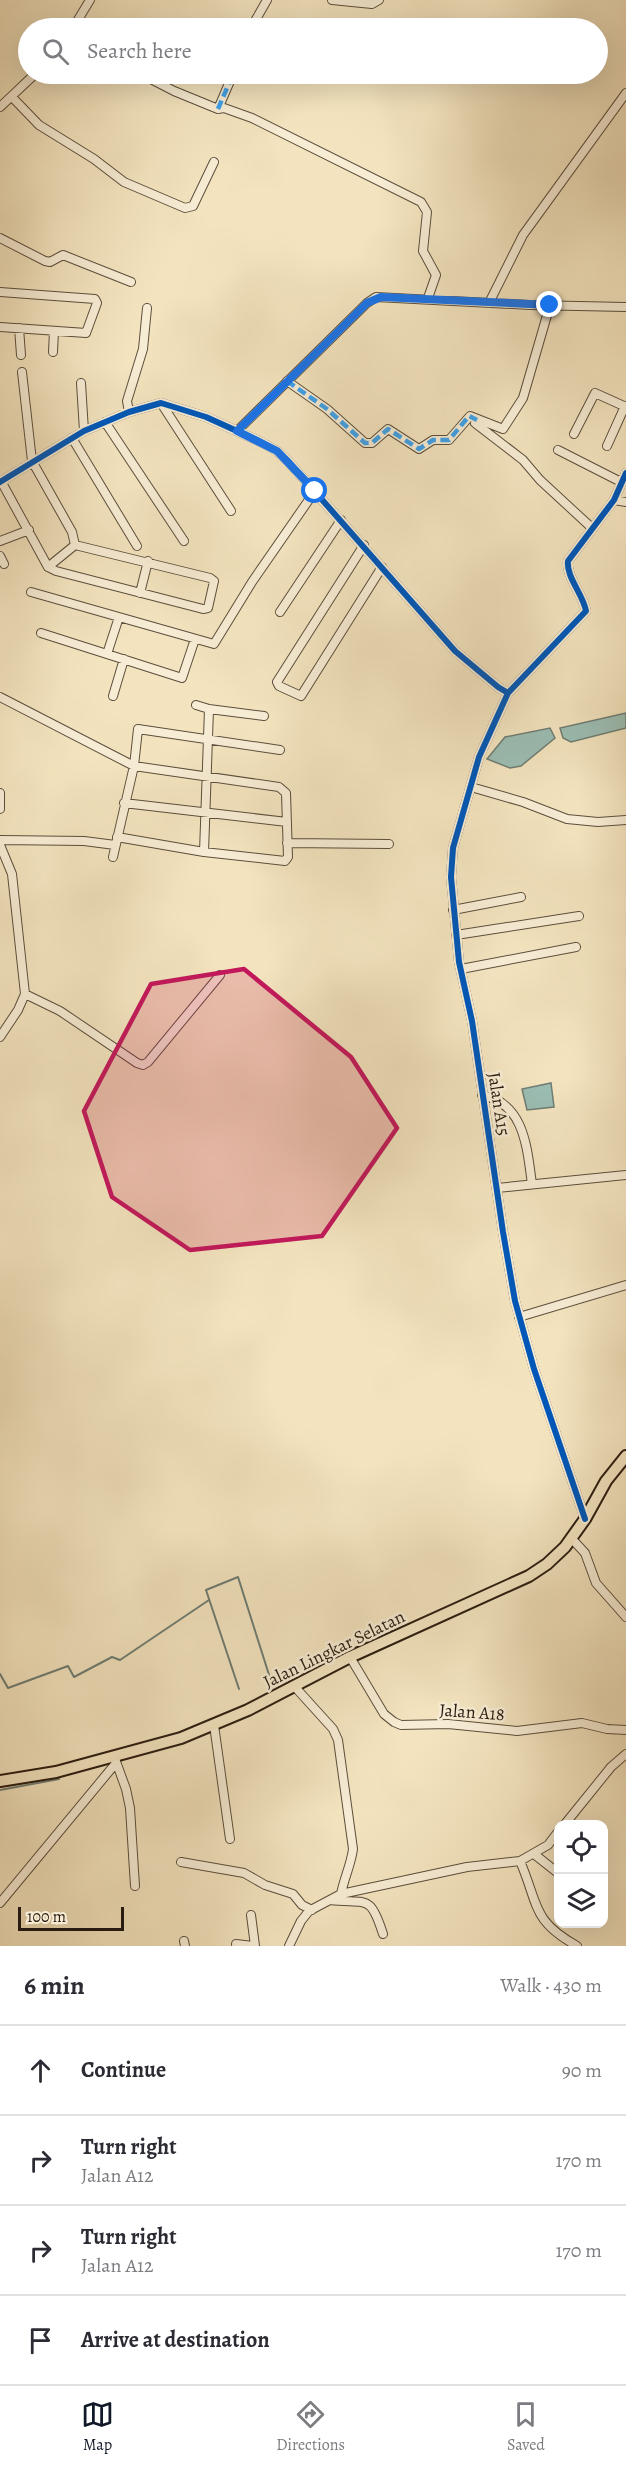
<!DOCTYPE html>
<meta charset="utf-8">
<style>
body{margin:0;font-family:Alegreya,serif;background:#f7f7f7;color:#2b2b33}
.controls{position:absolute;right:18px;bottom:18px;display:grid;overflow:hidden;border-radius:12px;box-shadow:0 6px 24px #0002}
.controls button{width:54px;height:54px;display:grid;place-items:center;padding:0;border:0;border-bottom:2px solid #e1e1e2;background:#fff;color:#2b2b33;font:30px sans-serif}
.scale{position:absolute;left:18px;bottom:15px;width:106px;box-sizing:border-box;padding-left:6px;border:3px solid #2a1c11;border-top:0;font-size:16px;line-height:21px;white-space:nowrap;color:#2a1c11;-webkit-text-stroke:4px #f7edd5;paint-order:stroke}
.stop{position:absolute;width:18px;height:18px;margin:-14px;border:4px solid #1a73e8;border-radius:50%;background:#fff}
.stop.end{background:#1a73e8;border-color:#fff;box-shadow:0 2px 6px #0008}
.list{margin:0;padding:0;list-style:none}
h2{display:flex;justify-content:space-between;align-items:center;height:78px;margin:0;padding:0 24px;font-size:26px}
h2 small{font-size:20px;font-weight:400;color:#7c7c81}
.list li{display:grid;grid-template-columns:39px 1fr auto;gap:18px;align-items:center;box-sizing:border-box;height:90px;padding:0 24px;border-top:2px solid #e1e1e2}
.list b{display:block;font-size:22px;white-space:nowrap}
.list p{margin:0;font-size:20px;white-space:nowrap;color:#7c7c81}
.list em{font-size:20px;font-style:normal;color:#7c7c81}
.icon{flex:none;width:33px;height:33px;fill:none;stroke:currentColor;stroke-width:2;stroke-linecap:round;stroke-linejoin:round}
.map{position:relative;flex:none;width:626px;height:1946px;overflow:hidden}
.search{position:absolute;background:#fff;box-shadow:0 6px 24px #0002;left:18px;right:18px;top:18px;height:66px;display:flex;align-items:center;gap:15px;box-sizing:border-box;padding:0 21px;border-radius:33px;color:#7c7c81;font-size:22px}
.sheet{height:438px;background:#fff}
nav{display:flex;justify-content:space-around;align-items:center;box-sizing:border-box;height:84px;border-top:2px solid #e1e1e2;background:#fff;font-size:16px;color:#7c7c81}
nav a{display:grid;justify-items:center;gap:3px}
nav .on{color:#111827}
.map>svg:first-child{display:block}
.water{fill:#9bbeb4;stroke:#6e7d73;stroke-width:1.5}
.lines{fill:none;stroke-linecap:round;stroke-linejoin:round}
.stream{stroke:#6e7d73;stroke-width:2}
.minor-casing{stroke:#5c4e3c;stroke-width:10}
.highway-casing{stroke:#2a1c11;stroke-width:14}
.minor{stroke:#f7edd5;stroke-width:8}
.highway{stroke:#f3e4bf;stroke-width:10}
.quiet{stroke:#3ea2ea;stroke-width:4.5;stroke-dasharray:9 4.5;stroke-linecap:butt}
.cycleway-casing{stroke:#f7edd5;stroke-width:10}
.cycleway{stroke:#0057b8;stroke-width:6}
.route{stroke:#1a73e8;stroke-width:8}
.marked{fill:#c2185b;fill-opacity:0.2;stroke:#c2185b;stroke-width:4.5;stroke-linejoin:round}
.labels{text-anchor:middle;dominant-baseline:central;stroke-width:5;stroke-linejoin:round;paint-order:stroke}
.street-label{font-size:18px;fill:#2a1c11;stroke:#f7edd5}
</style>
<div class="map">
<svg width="626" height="1946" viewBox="0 0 626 1946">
<rect width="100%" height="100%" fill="#f3e4bf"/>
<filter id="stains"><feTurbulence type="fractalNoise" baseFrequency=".00333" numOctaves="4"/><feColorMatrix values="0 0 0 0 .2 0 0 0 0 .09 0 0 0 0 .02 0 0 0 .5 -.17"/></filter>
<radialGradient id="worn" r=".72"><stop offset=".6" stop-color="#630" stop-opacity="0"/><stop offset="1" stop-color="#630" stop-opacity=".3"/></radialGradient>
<path class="water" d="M626,713V728L571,742L563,738L560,728Z
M550,728L555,738L521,766L510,768L487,759L505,737Z
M551,1083L554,1107L527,1110L522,1089Z"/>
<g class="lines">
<path class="stream" d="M0,1674L8,1688L68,1666L74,1677L112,1657L120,1660L209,1600
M239,1689L206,1590L238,1577L270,1678
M0,1790L59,1779"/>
<g class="minor-casing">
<path id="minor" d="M332,0L372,4L379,0
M73,28L90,0
M251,28L267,0
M141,74L174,91L218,109L224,108L252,118L421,202L427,212L423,251L436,275L428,298
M12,97L39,125L94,159L124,182L185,208L193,206L214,162
M0,107L35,74
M218,109L233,74
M0,238L45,261L50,262L63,255L131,282
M0,292L95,299L97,303L86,333L0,327
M489,303L523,235L626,93
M19,328L21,355
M53,352L54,331
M287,381L327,409L365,443H372L388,429L419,449L433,440H449L470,416L503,429L523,398L550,305
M81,383L84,431
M161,403L231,511
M129,412L127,401L143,349L147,308
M477,420L475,423L523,460L540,480L592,528
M105,422L184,541
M237,431L367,303L376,297L530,305L626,307
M574,434L595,393L626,407
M72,438L137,546
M607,446L625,406
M558,450L621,482
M1,481L48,567L56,571L203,609L208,608L214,581L210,578L75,545L72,532L32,461L22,372
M0,482L84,431L129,412L161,403L206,417L259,441L277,451L288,461L455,651L498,687L508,693
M614,500L626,502
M0,541L29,530
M364,545L277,682L279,686L301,696L382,567
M0,556L4,564
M48,567L75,545
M31,592L214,644L252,582L315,491
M140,593L148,561
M280,612L341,520
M41,633L182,678L195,639
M107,654L119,617
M113,696L124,659
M0,697L134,766L279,787L286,793L288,857L285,861L204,852L117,837
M196,705L209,709L264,716
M471,787L523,802L567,819L598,822L626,820
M0,793V809
M124,803L287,822
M0,840L84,841L115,845
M287,843L389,844
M0,845L12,874L25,994L18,1010L0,1037
M204,852L209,709
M113,857L134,766L138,729L280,750
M453,910L521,897
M456,935L579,916
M461,969L576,947
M25,994L60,1011L137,1063L143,1065L148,1062L220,975
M482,1095C525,1103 527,1149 532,1184
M497,1188L626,1175
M519,1317L626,1285
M585,1519L534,1369L515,1301L503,1232L472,1021L459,962L451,877L453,848L479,757L498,715L508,693L586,611C583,594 566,577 568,561L614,500L626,473
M572,1539L585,1553L596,1583L626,1617
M350,1657L384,1714L394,1722L401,1725L448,1724L517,1731L582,1723L607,1729L626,1730
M295,1687L333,1729L338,1740L353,1849C351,1865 344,1878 341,1894L467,1867L520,1861L548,1845L558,1832
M214,1725L230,1839
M115,1759L126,1789L130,1808L135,1886
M565,1824L611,1767L626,1754
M534,1854L558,1873
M520,1861C539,1905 531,1920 577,1946
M181,1862L244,1873L265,1885L293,1894L302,1905L312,1910
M330,1900C367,1904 370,1893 383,1934
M0,1903L116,1763
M251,1915L255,1946
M184,1941L185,1946
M236,1944L253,1946
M289,1946L301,1921L309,1911L341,1894"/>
</g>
<g class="highway-casing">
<path id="highway" d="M0,1781L56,1772L181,1738L248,1710L350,1657L529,1576L547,1564L565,1547L585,1519L606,1481L626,1456"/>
</g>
<use href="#minor" class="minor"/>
<use href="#highway" class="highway"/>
<path class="quiet" d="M251,28L254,21
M218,109L233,74
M287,381L327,409L365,443H372L388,429L419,449L433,440H449L469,416L477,420"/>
<g class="cycleway-casing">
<path id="cycleway" d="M0,482L84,431L129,412L161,403L206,417L259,441L277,451L288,461L455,651L498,687L508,693
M585,1519L534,1369L515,1301L503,1232L472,1021L459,962L451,877L453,848L479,757L498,715L508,693L586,611C583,594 566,577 568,561L614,500L626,473"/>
</g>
<use href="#cycleway" class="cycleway"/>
</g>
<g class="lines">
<path class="route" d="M315,491L277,451L237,431L367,303L381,297L550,305"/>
</g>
<path class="marked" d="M244,969L351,1057L397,1128L322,1236L190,1250L112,1197L84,1111L151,984Z"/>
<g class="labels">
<g class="street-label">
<text transform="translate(499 1104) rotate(81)">Jalan A15</text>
<text transform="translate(334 1649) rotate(-26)">Jalan Lingkar Selatan</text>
<text transform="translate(472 1712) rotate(4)">Jalan A18</text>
</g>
</g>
<rect width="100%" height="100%" filter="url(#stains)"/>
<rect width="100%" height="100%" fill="url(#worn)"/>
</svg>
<div class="controls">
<button><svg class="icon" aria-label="locate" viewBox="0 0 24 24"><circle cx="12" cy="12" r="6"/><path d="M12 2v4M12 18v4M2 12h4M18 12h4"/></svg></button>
<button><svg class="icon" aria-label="layers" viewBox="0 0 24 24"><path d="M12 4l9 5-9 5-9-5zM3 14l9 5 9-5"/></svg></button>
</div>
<div class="scale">100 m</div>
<div class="stop" style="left:315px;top:491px"></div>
<div class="stop end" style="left:550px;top:305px"></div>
<div class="search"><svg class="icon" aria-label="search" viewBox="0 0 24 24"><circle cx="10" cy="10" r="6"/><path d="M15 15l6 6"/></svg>Search here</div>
</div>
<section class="sheet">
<h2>6 min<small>Walk · 430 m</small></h2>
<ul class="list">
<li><svg class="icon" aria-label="ahead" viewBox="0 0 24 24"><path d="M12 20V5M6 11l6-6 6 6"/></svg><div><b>Continue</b></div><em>90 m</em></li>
<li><svg class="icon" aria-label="right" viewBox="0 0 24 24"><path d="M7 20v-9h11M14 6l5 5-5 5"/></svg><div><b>Turn right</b><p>Jalan A12</p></div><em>170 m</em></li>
<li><svg class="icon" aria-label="right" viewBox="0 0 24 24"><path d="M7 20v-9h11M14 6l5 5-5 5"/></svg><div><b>Turn right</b><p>Jalan A12</p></div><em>170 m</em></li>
<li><svg class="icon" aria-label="arrive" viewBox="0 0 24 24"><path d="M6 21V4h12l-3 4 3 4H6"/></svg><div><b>Arrive at destination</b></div></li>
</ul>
</section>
<nav>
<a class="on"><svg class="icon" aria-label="map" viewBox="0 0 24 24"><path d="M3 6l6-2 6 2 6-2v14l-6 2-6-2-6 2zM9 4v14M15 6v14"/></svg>Map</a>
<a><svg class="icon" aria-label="directions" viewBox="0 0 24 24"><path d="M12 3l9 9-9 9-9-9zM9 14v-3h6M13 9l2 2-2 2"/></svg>Directions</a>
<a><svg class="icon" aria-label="saved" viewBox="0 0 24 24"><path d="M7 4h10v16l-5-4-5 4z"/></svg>Saved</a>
</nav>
